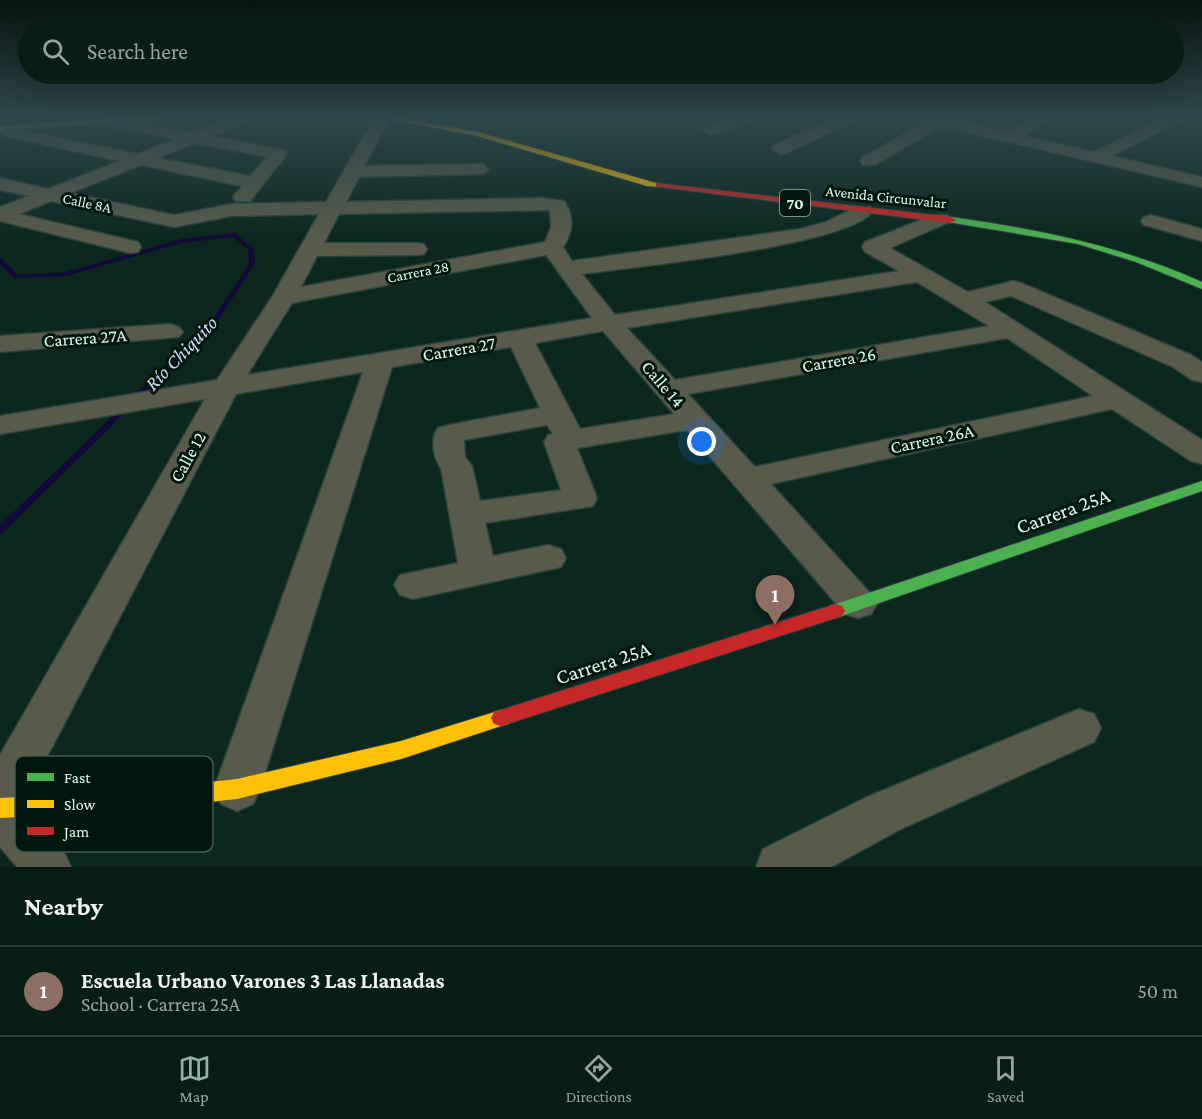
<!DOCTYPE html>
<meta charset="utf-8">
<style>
body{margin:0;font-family:"Crimson Pro",serif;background:#11261f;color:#f1f3f6}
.you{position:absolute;left:702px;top:442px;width:21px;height:21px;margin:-15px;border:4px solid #fff;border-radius:50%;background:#1a73e8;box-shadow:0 0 0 9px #1a73e833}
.badge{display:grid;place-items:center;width:39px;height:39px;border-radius:50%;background:#93b1a4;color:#fff;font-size:20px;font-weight:700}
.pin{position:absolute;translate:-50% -50px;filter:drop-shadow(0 2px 3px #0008)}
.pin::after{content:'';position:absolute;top:32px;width:21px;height:18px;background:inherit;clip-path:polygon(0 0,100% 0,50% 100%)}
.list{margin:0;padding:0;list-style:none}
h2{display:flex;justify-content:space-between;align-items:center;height:78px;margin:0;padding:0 24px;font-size:26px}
h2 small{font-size:20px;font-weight:400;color:#98a2a1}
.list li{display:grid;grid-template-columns:39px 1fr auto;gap:18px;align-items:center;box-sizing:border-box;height:90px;padding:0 24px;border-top:2px solid #293b35}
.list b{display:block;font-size:22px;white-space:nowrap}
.list p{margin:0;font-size:20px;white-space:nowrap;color:#98a2a1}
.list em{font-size:20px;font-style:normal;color:#98a2a1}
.icon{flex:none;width:33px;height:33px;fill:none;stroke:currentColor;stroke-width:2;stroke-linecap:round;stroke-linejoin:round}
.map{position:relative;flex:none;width:1202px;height:867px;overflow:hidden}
.search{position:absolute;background:#081d16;box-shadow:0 6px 24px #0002;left:18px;right:18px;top:18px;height:66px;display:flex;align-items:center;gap:15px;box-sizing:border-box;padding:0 21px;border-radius:33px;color:#98a2a1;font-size:22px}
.sheet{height:168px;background:#081d16}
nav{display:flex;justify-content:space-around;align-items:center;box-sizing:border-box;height:84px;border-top:2px solid #293b35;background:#081d16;font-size:16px;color:#98a2a1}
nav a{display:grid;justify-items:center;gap:3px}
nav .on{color:#93b1a4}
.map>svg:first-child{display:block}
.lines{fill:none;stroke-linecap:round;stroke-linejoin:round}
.stream{fill:#120a38;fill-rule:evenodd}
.street-casing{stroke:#2b423a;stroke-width:3}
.fast-casing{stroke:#2b423a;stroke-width:2}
.slow-casing{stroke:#2b423a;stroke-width:2}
.jam-casing{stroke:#2b423a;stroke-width:2}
.street{fill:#585b4b;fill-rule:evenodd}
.fast{fill:#4caf50;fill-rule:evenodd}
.slow{fill:#ffc107;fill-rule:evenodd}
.jam{fill:#c62828;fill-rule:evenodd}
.labels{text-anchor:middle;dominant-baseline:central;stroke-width:6;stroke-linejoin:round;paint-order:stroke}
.far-street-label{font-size:15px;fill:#dcfbec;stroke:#00170e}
.shield{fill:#00170e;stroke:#9ab7a9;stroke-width:1.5}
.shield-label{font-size:16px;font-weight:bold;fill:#dcfbec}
.street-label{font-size:18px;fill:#dcfbec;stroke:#00170e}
.water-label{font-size:20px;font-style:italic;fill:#d7d7fb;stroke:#00170e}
.near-street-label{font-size:21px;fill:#dcfbec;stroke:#00170e}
.key{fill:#00170e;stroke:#425b51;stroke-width:1.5}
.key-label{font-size:16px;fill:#dcfbec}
</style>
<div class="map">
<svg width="1202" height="867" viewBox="0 0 1202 867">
<rect width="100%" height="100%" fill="#0b271e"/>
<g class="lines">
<path class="stream" d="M235,233L254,249L255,264L217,322L3,533L0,534V525L212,320L249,264L248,250L234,237L181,243L66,276L14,278L0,264V258L2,259L18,275L66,272L181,239Z"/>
<g class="street-casing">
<path id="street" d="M99,118H113L192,133L230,118H252L249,121L212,136L278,149L284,150L287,154L250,201H236L233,197L242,186L141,165L70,193L174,215L232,204L326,202L374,118H390L364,166L479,164L485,165L488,169L485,173L479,174L359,177L346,202L543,198L564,201C575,217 573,232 563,247L572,261L800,229L826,222L856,207H870L873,211C849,246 632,267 582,274L615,315L899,271L865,252L862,247L865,242L933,215H947L950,219L947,223L890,248L968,292L1013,281L1021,283L1191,355L1202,362V382L1192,380L1173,367L1011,296L985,302L1202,440V464L1191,461L1112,409L771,484L871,594L877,604L871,614L858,618L845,614L687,430L577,448L597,498L593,506L485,523L493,556L548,545L561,549L566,558L561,567L413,599L400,595L394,585L400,575L458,563L441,468C433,457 430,439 438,428L449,425L540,408L511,347L392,367L260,789L253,804L237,811L221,804L214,789L363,372L236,394L23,803C44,823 60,840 71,867H17L0,847V755L205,399L0,434V416L217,380L272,297L319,214L232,216L174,227L51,201L19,214L138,242L141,247L138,252L130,253L0,221V207L29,196L0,190V178L48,189L120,161L10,137L0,133V124L20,130L138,154L175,139L100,124L97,121ZM195,143L267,157L250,176L158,158ZM550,210L551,227L545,242L301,287L317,256L416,255L424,254L427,249L424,244L416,243H324L339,214ZM546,255L592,318L247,375L292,303ZM917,282L989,326L675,380L627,328ZM603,331L674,414L580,429L535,343ZM1007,338L1093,396L755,467L688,394ZM547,425L553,434L548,435L544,442L561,490L480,501L472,466L465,457L464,440Z
M733,118H756L753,121L711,135L703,130L705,127Z
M836,118H857L854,121L786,153L780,154L772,149L774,145Z
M916,118H952L951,119L1007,132L1034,118H1053L1024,136L1094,152L1163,118H1183L1180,121L1112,156L1202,177V187L941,126L875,165H863L860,161L863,157L924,123Z
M1151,215L1202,229V241L1144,225L1141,221L1144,217Z
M170,324L179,327L183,332L179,337L0,352V336Z
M1079,709L1094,714L1101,728L1094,742L901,829L831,867H756L763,849L867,797Z"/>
</g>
<g class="fast-casing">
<path id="fast" d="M127,118H162L159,120L0,130V126Z
M951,217C1038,229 1121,246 1202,282V289L1136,262L1078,244L948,222V218Z
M1202,481V491L836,618L830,616L827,611L830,606Z"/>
</g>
<g class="slow-casing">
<path id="slow" d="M384,118H398L478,132L663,185L659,187L647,186L477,136Z
M501,710L508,712L511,718L508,724L501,726L401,759L237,799L128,811L0,818V798L128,791L237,779L401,741Z"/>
</g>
<g class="jam-casing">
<path id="jam" d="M656,183L951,217L956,220L951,223L659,187H656Z
M836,604L842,606L845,611L842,616L501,726L494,724L491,718L494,712L501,710Z"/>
</g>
<use href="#street" class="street"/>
<use href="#fast" class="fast"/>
<use href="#slow" class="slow"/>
<use href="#jam" class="jam"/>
</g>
<linearGradient id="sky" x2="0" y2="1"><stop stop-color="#061510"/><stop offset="0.49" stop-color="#2e474c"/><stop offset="1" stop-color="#2e474c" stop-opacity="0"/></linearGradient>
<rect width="1202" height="239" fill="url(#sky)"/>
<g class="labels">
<g class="far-street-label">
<text transform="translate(886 197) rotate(6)">Avenida Circunvalar</text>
<text transform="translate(87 203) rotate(12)">Calle 8A</text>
<text transform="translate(418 272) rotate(-11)">Carrera 28</text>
</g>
<rect class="shield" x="780" y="190" width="30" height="26" rx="4.5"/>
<g class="shield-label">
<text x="795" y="203">70</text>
</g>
<g class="street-label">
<text transform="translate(85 338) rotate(-4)">Carrera 27A</text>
<text transform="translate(459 349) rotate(-10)">Carrera 27</text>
<text transform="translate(839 360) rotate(-10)">Carrera 26</text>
<text transform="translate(663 384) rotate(49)">Calle 14</text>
<text transform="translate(932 439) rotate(-12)">Carrera 26A</text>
<text transform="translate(188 457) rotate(-61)">Calle 12</text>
</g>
<g class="water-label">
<text transform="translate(181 353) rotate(-46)">Río Chiquito</text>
</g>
<g class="near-street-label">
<text transform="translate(1063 511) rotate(-20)">Carrera 25A</text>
<text transform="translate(603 663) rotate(-18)">Carrera 25A</text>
</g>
</g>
<rect x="15" y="756" width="198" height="96" rx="9" class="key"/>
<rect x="27" y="773" width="27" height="8" fill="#4caf50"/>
<rect x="27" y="800" width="27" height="8" fill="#ffc107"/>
<rect x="27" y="827" width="27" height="8" fill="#c62828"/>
<g class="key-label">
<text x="64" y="783">Fast</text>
<text x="64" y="810">Slow</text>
<text x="64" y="837">Jam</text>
</g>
</svg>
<div class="you"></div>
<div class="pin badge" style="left:775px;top:625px;background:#8d6e63">1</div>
<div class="search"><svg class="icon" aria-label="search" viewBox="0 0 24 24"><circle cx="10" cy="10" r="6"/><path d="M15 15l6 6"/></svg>Search here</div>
</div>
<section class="sheet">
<h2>Nearby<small></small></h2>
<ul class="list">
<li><span class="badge" style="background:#8d6e63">1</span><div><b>Escuela Urbano Varones 3 Las Llanadas</b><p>School · Carrera 25A</p></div><em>50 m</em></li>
</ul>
</section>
<nav>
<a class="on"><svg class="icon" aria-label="map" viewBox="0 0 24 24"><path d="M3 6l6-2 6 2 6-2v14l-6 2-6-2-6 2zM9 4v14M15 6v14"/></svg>Map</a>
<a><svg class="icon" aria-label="directions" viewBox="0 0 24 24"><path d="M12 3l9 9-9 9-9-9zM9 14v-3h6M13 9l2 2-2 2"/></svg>Directions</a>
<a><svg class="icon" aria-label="saved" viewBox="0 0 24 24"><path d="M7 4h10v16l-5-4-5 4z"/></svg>Saved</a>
</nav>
